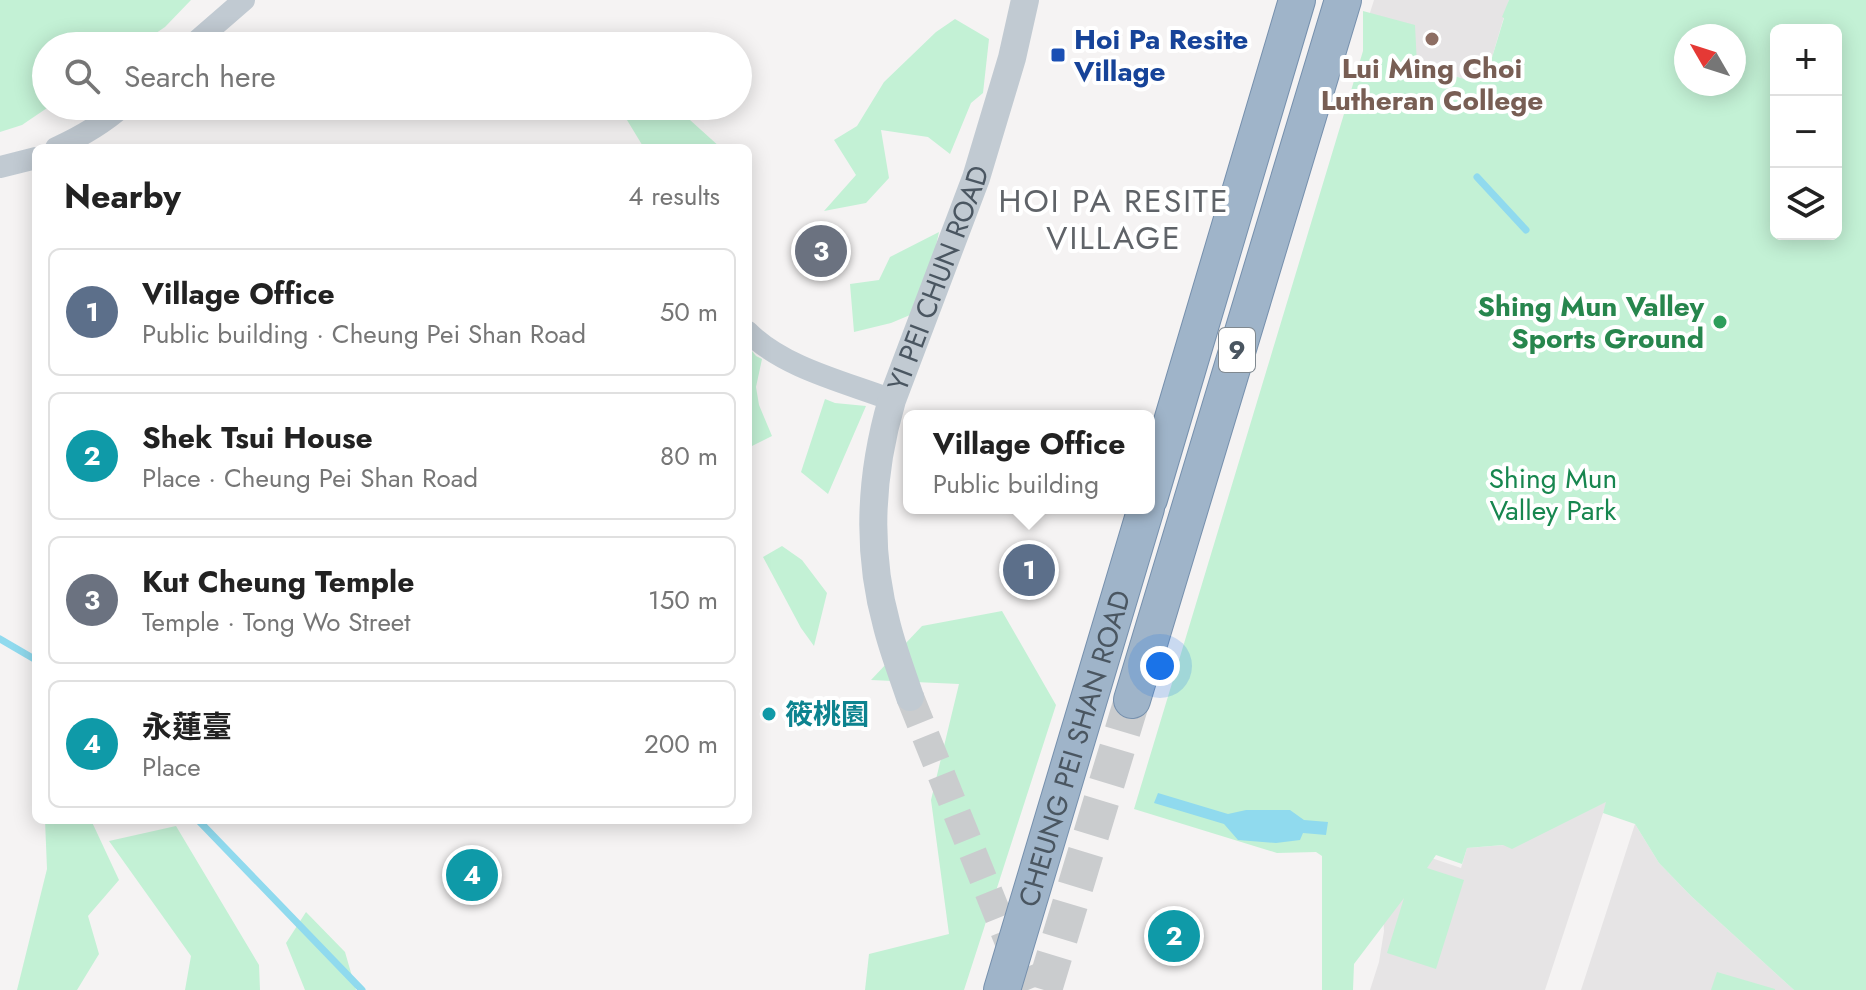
<!DOCTYPE html>
<meta charset="utf-8">
<style>
body{margin:0;font-family:Jost,"Noto Sans TC",sans-serif;background:#f2f2f2;color:#222}
.controls{position:absolute;right:24px;top:24px;display:grid;overflow:hidden;border-radius:12px;box-shadow:0 4px 20px #0003}
.controls button{width:72px;height:72px;display:grid;place-items:center;padding:0;border:0;border-bottom:2px solid #e0e0e0;background:#fff;color:#222;font:40px sans-serif}
.compass{position:absolute;left:1674px;top:24px;width:72px;height:72px;border-radius:50%;background:#fff;box-shadow:0 4px 20px #0003;rotate:309deg}
.you{position:absolute;left:1160px;top:666px;width:28px;height:28px;margin:-20px;border:6px solid #fff;border-radius:50%;background:#1a73e8;box-shadow:0 0 0 12px #1a73e833}
.badge{display:grid;place-items:center;width:52px;height:52px;border-radius:50%;background:#0b8043;color:#fff;font-size:26px;font-weight:700}
.pin{position:absolute;translate:-50% -50%;border:4px solid #fff;box-shadow:0 2px 8px #0006}
.popup{position:absolute;left:903px;top:410px;width:252px;height:104px;box-sizing:border-box;display:grid;place-content:center;border-radius:12px;background:#fff;filter:drop-shadow(0 2px 6px #0005);font-size:26px;white-space:nowrap;color:#767676}
.popup b{font-size:30px;color:#222}
.popup::after{content:'';position:absolute;left:50%;top:100%;margin-left:-16px;border:16px solid transparent;border-top-color:#fff}
.list{margin:0;padding:0;list-style:none}
h2{display:flex;justify-content:space-between;align-items:center;height:104px;margin:0;padding:0 32px;font-size:34px}
h2 small{font-size:26px;font-weight:400;color:#767676}
.list li{display:grid;grid-template-columns:52px 1fr auto;gap:24px;align-items:center;box-sizing:border-box;height:128px;margin:0 16px 16px;padding:0 16px;border:2px solid #e0e0e0;border-radius:12px}
.list b{display:block;font-size:30px;white-space:nowrap}
.list p{margin:0;font-size:26px;white-space:nowrap;color:#767676}
.list em{font-size:26px;font-style:normal;color:#767676}
.icon{flex:none;width:44px;height:44px;fill:none;stroke:currentColor;stroke-width:2;stroke-linecap:round;stroke-linejoin:round}
.map{position:relative;flex:none;width:1866px;height:990px;overflow:hidden}
.search{position:absolute;background:#fff;box-shadow:0 4px 20px #0003;left:32px;top:32px;width:720px;height:88px;display:flex;align-items:center;gap:20px;box-sizing:border-box;padding:0 28px;border-radius:44px;color:#767676;font-size:30px}
.panel{position:absolute;background:#fff;box-shadow:0 4px 20px #0003;left:32px;top:144px;width:720px;height:680px;border-radius:12px}
.map>svg:first-child{display:block}
.education{fill:#e6e4e5}
.green{fill:#c3f1d5;fill-rule:evenodd}
.water{fill:#90daee}
.lines{fill:none;stroke-linecap:round;stroke-linejoin:round}
.stream{stroke:#90daee;stroke-width:7}
.tertiary-tunnel{stroke:#caccce;stroke-width:28;stroke-dasharray:28 14;stroke-linecap:butt}
.trunk-tunnel{stroke:#caccce;stroke-width:36;stroke-dasharray:36 18;stroke-linecap:butt}
.trunk-casing{stroke:#7690ad;stroke-width:38}
.minor{stroke:#c1cad2;stroke-width:22}
.tertiary{stroke:#c1cad2;stroke-width:28}
.trunk{stroke:#9fb4c9;stroke-width:36}
.education-dot{fill:#8d6e63;stroke:#fff;stroke-width:3}
.transit-dot{fill:#1a4fb4;stroke:#fff;stroke-width:3}
.leisure-dot{fill:#2e9e5b;stroke:#fff;stroke-width:3}
.culture-dot{fill:#0f9aa8;stroke:#fff;stroke-width:3}
.labels{text-anchor:middle;dominant-baseline:central;stroke-width:8;stroke-linejoin:round;paint-order:stroke}
.shield{fill:#fff;stroke:#808990;stroke-width:2}
.shield-label{font-size:26px;font-weight:bold;fill:#4a5661}
.transit-label{font-size:28px;font-weight:bold;fill:#164399;stroke:#fff;text-anchor:start}
.education-label{font-size:28px;font-weight:bold;fill:#785e54;stroke:#fff}
.street-label{font-size:28px;fill:#4a5661;stroke:#fff}
.leisure-label{font-size:28px;font-weight:bold;fill:#27864d;stroke:#fff;text-anchor:end}
.park-label{font-size:28px;fill:#17864f;stroke:#fff}
.culture-label{font-size:28px;font-weight:bold;fill:#0d838f;stroke:#fff;text-anchor:start}
.quarter-label{font-size:32px;letter-spacing:2px;fill:#5f6368;stroke:#fff}
</style>
<div class="map">
<svg width="1866" height="990" viewBox="0 0 1866 990">
<rect width="100%" height="100%" fill="#f5f3f3"/>
<path class="education" d="M1374,0H1509L1490,64L1468,80L1364,49L1368,19Z
M1607,801L1545,990H1370L1379,962L1384,931L1383,911L1393,845L1461,868L1467,848L1504,845L1512,848Z
M1635,824L1659,863L1691,896L1794,990H1581Z"/>
<path class="green" d="M0,0H191L165,27L137,46H46V106H50L22,125L0,132Z
M1509,0H1866V990H1794L1691,896L1659,863L1635,824L1603,813L1606,802L1512,849L1503,845L1467,848L1462,864L1436,855L1427,868L1464,880L1436,969L1387,953L1404,898L1354,964L1353,990H1322V856L1316,852L1277,853L1134,809L1363,51V11L1415,25L1417,65L1468,80L1490,64L1504,18L1502,17ZM1776,30H1836V234H1776ZM1686,36H1734V84H1686Z
M955,19L989,39L983,93L971,103L950,154L928,137L881,130L889,178L866,203L824,211L856,175L834,140L857,126L884,82L936,32Z
M627,120H690L721,148H644Z
M939,232L922,310L891,323L854,332L850,284L879,280L890,257Z
M748,346L756,356L762,359L756,387L759,405L772,436L748,448Z
M825,399L835,403L866,406L828,494L801,472Z
M782,546L802,560L827,593L814,646L801,628L763,557Z
M1002,611L1056,705L964,990H865L869,954L949,934L931,800L959,684L871,680L922,626Z
M45,820H91L119,880L88,916L99,954L77,990H17L47,869Z
M176,826L259,965L260,990H185L191,956L109,841Z
M306,912L345,952L356,990H305L286,943Z
M1717,972L1775,989V990H1711Z"/>
<path class="water" d="M1158,793L1228,814L1246,810H1290L1304,820L1328,822L1326,835L1303,833L1300,840L1276,843L1238,840L1224,824L1154,803Z"/>
<g class="lines">
<path class="stream" d="M1477,177L1526,230
M0,639L36,660
M198,820L362,990"/>
<path class="tertiary-tunnel" d="M910,697L1028,990"/>
<path class="trunk-tunnel" d="M1044,990L1132,700"/>
<g class="trunk-casing">
<g id="trunk">
<path d="M1149,499L1297,0"/>
<path d="M1132,700L1343,0"/>
<path id="s2" d="M1002,990L1146,508"/>
</g>
</g>
<path class="minor" d="M191,46L244,0
M56,148C80,137 104,123 123,106
M0,167L36,158
M748,332C784,368 845,382 892,400"/>
<path class="tertiary" id="s1" d="M910,697C902,673 893,650 887,626C866,550 870,475 892,400L976,178L1012,58L1025,0"/>
<use href="#trunk" class="trunk"/>
</g>
<circle class="education-dot" cx="1432" cy="39" r="8"/>
<rect class="transit-dot" x="1050" y="47" width="16" height="16" rx="4"/>
<circle class="leisure-dot" cx="1720" cy="322" r="8"/>
<circle class="culture-dot" cx="769" cy="714" r="8"/>
<g class="labels">
<rect class="shield" x="1219" y="328" width="36" height="44" rx="6"/>
<g class="shield-label">
<text x="1237" y="350">9</text>
</g>
<g class="transit-label">
<text x="1074" y="39">Hoi Pa Resite<tspan x="1074" dy="32">Village</tspan></text>
</g>
<g class="education-label">
<text x="1432" y="68">Lui Ming Choi<tspan x="1432" dy="32">Lutheran College</tspan></text>
</g>
<g class="street-label">
<text stroke="none"><textPath href="#s1" startOffset="434">YI PEI CHUN ROAD</textPath></text>
<text stroke="none"><textPath href="#s2" startOffset="252">CHEUNG PEI SHAN ROAD</textPath></text>
</g>
<g class="leisure-label">
<text x="1704" y="306">Shing Mun Valley<tspan x="1704" dy="32">Sports Ground</tspan></text>
</g>
<g class="park-label">
<text x="1553" y="478">Shing Mun<tspan x="1553" dy="32">Valley Park</tspan></text>
</g>
<g class="culture-label">
<text x="785" y="714">筱桃園</text>
</g>
<g class="quarter-label">
<text x="1114" y="201">HOI PA RESITE<tspan x="1114" dy="37">VILLAGE</tspan></text>
</g>
</g>
</svg>
<div class="controls">
<button>+</button>
<button>−</button>
<button><svg class="icon" aria-label="layers" viewBox="0 0 24 24"><path d="M12 4l9 5-9 5-9-5zM3 14l9 5 9-5"/></svg></button>
</div>
<svg class="compass" viewBox="-18 -18 36 36"><path d="M0-13l5 13h-10z" fill="#e53935"/><path d="M0 13l5-13h-10z" fill="#767676"/></svg>
<div class="you"></div>
<div class="pin badge" style="left:1029px;top:570px;background:#5c6f8a">1</div>
<div class="popup"><b>Village Office</b>Public building</div>
<div class="pin badge" style="left:1174px;top:936px;background:#0f9aa8">2</div>
<div class="pin badge" style="left:821px;top:251px;background:#6b7280">3</div>
<div class="pin badge" style="left:472px;top:875px;background:#0f9aa8">4</div>
<div class="search"><svg class="icon" aria-label="search" viewBox="0 0 24 24"><circle cx="10" cy="10" r="6"/><path d="M15 15l6 6"/></svg>Search here</div>
<section class="panel">
<h2>Nearby<small>4 results</small></h2>
<ul class="list">
<li><span class="badge" style="background:#5c6f8a">1</span><div><b>Village Office</b><p>Public building · Cheung Pei Shan Road</p></div><em>50 m</em></li>
<li><span class="badge" style="background:#0f9aa8">2</span><div><b>Shek Tsui House</b><p>Place · Cheung Pei Shan Road</p></div><em>80 m</em></li>
<li><span class="badge" style="background:#6b7280">3</span><div><b>Kut Cheung Temple</b><p>Temple · Tong Wo Street</p></div><em>150 m</em></li>
<li><span class="badge" style="background:#0f9aa8">4</span><div><b>永蓮臺</b><p>Place</p></div><em>200 m</em></li>
</ul>
</section>
</div>
